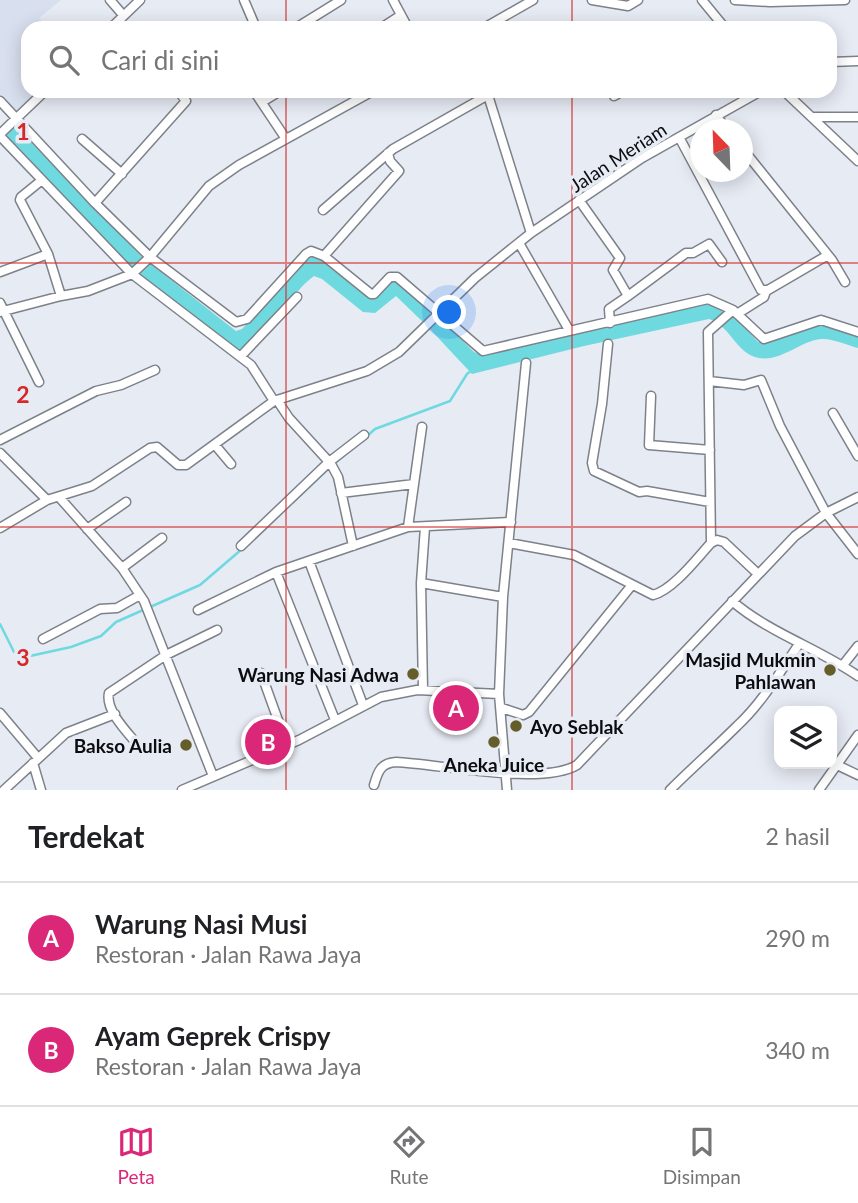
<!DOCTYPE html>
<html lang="id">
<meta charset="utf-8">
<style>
body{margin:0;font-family:Lato,sans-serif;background:#f6f6f6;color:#202124}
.controls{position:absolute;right:21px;bottom:21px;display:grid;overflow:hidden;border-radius:14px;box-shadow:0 4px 18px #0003}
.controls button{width:63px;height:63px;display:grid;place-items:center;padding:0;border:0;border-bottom:2px solid #e0e0e0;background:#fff;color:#202124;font:35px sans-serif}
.compass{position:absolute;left:690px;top:119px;width:63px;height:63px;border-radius:50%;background:#fff;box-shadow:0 4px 18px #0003;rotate:337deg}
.you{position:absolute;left:450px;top:313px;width:24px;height:24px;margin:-18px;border:5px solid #fff;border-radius:50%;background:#1a73e8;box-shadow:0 0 0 10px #1a73e833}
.badge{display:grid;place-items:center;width:46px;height:46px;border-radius:50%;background:#db2777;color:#fff;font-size:23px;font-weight:700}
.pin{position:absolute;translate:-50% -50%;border:4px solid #fff;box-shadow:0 2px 7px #0006}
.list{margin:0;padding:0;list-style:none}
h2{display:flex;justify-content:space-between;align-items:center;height:91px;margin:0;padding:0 28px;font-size:30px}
h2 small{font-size:23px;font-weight:400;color:#757577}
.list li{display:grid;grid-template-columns:46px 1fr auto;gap:21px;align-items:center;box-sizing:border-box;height:112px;padding:0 28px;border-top:2px solid #e0e0e0}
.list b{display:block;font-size:26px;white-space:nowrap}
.list p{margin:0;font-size:23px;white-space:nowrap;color:#757577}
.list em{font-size:23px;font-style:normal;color:#757577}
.icon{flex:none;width:38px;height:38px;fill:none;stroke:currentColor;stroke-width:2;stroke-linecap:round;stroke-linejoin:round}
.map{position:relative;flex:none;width:858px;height:790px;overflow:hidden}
.search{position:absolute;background:#fff;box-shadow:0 4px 18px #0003;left:21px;right:21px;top:21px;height:77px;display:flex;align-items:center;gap:18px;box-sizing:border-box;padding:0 24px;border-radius:21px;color:#757577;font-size:26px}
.sheet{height:315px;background:#fff}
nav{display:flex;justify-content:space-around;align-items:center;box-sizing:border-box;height:98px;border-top:2px solid #e0e0e0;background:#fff;font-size:19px;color:#757577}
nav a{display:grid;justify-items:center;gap:4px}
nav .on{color:#db2777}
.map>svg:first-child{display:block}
.built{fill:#d8dfee}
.water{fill:#6fd9e0}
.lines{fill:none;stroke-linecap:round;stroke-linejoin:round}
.stream{stroke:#6fd9e0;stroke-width:2.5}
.minor-casing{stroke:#7d8189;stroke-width:11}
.minor{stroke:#fff;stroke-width:8}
.grid{fill:none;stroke:#d62828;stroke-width:2;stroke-opacity:0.55}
.poi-dot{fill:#655e2b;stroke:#e7ebf4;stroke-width:2.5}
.labels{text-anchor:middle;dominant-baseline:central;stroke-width:7;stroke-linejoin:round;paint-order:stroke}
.street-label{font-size:19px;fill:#0a0c0f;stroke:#e7ebf4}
.poi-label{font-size:19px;font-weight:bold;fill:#0a0c0f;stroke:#e7ebf4;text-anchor:end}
.grid-label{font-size:23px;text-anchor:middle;font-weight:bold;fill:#d62828;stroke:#e7ebf4;stroke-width:7;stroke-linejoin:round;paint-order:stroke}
</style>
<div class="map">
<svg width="858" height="790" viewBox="0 0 858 790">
<rect width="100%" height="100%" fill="#e7ebf4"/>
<path class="built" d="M0,0H61L39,18L49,28H28V91H39L15,113L0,95Z"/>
<path class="water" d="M13,124L143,258L130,268L4,134Z
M314,255L324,258L368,296L396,279L436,313L425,324L396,296L375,313L363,312L322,279L314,276C286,296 271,342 235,350L136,273L148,262L236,331L242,329L308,258Z
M707,301L729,311L758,342L771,340L827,322L858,333V348C848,345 831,338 821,339C800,341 781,362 759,358C736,354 731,326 709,319L584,346L472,374L427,326L437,315L474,352L484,356Z"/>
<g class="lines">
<path class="stream" d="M366,437L375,429L450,401L467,374L472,370
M334,464L348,452
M293,502L329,468
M0,624L14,652L30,656L71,647L101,636L116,622L200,585L242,549"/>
<g class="minor-casing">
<path id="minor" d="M110,0L123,15
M244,0L256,28
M393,0L408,28
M592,0L628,6L638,0
M702,0L725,28
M735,0L770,2L845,0
M111,28L140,0
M296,28L341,0
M381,28L401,15
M484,28L533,0
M830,62L858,61
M254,91L286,139
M784,91L858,161
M487,92L531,233
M614,96L623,91
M0,101L95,203L150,257L236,322L247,319L306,254L311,251L324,256L371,294H374L390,277H397L483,351L708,299L733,310L764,339L821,320L858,332
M262,102L280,91
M716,115L727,130
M813,117H858
M0,134L45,91
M0,136L132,274L251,365L274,401
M679,137L761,290H768L828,255
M82,139L122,174
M742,148L832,260L845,282
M42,180L21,197L20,200L48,254L61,296
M579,200L620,258L613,270L628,296L609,309L610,323
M95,203L186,101L180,93L184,91
M323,210L393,149L488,95
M519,243L569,330
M324,256L399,171L390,161L388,153
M0,272L48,254
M628,296L686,253H693L709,244L722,262
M0,303L39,382
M0,312L61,296L88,291L132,274L150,257L209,186L239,165L373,91
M737,314L764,297L766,291
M608,344L602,404L592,463L594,471L639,492L647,491L710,502
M241,356L297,297
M709,381L744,385L761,380L780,426L826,513L858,554
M651,396L649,445L710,450
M277,400L289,418L331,464L338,477L353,546
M833,413L858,456
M0,440L96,391L121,385L155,370
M215,445L231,464
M0,453L47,500
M341,493L414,484
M59,497L122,568L144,601L213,776
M408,527L422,427
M0,528L47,500L92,486L150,448L157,447L178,465H186L274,401L367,371L399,352L475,278L531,233L642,158L761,91
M87,529L126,502
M509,543L574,555L653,595C673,590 697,558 711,543L708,332L733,310
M711,543L717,540L724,542L758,574
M241,546L329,462L364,435
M309,561L363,705
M122,568L162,538
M276,572L335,720
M421,583L503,597
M732,601C769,633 818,648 858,676
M198,610L276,572L408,527L511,522
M43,639L100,609L117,608L140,595
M843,665L858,646
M261,673L287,745
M423,690L421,583L425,527
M499,694L503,597L526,363
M502,708L523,715L529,712L632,585
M0,713L38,758
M137,744C127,732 105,710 109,693L166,655L217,630
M33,763L41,790
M837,765L858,775
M374,785C378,771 381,763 396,762C439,764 542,786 577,765L795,536L826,513L858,497
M4,790L66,733L115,714
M182,790L299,740L381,697L417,690L499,694L507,790
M670,790C692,768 715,748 737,726C762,703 780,672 799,644
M819,790L858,735"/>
</g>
<use href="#minor" class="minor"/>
</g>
<path class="grid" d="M286,0V28M572,0V28M286,91V790M572,91V790M0,263H858M0,527H858"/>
<g class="poi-dot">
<circle cx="830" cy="670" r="7"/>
<circle cx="413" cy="674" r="7"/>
<circle cx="516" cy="726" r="7"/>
<circle cx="494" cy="742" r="7"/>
<circle cx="186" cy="745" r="7"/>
</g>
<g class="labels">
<g class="street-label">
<text transform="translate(618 157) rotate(-33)">Jalan Meriam</text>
</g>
<g class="poi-label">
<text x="816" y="659">Masjid Mukmin<tspan x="816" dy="22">Pahlawan</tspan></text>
<text x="399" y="674">Warung Nasi Adwa</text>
<text x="530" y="726" text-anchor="start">Ayo Seblak</text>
<text x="172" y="745">Bakso Aulia</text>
<text x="494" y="764" text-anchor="middle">Aneka Juice</text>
</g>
</g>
<g class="grid-label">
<text x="23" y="140">1</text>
<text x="23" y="403">2</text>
<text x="23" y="666">3</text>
</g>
</svg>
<div class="controls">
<button><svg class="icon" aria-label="layers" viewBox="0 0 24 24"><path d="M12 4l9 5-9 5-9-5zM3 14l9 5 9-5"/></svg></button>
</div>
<svg class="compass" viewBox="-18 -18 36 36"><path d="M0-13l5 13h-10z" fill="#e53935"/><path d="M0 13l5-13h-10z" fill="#757577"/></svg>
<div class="you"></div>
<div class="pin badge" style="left:456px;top:708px">A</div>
<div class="pin badge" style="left:268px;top:742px">B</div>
<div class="search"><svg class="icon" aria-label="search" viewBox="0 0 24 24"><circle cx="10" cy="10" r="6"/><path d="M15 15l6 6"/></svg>Cari di sini</div>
</div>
<section class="sheet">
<h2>Terdekat<small>2 hasil</small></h2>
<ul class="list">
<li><span class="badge">A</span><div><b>Warung Nasi Musi</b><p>Restoran · Jalan Rawa Jaya</p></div><em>290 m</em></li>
<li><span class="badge">B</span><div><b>Ayam Geprek Crispy</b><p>Restoran · Jalan Rawa Jaya</p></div><em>340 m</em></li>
</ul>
</section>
<nav>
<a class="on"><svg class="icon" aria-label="map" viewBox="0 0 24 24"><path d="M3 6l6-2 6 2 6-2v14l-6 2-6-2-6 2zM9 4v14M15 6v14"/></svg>Peta</a>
<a><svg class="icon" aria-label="directions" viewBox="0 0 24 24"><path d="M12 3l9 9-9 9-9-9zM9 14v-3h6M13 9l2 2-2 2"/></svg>Rute</a>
<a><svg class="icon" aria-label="saved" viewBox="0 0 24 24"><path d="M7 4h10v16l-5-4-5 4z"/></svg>Disimpan</a>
</nav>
